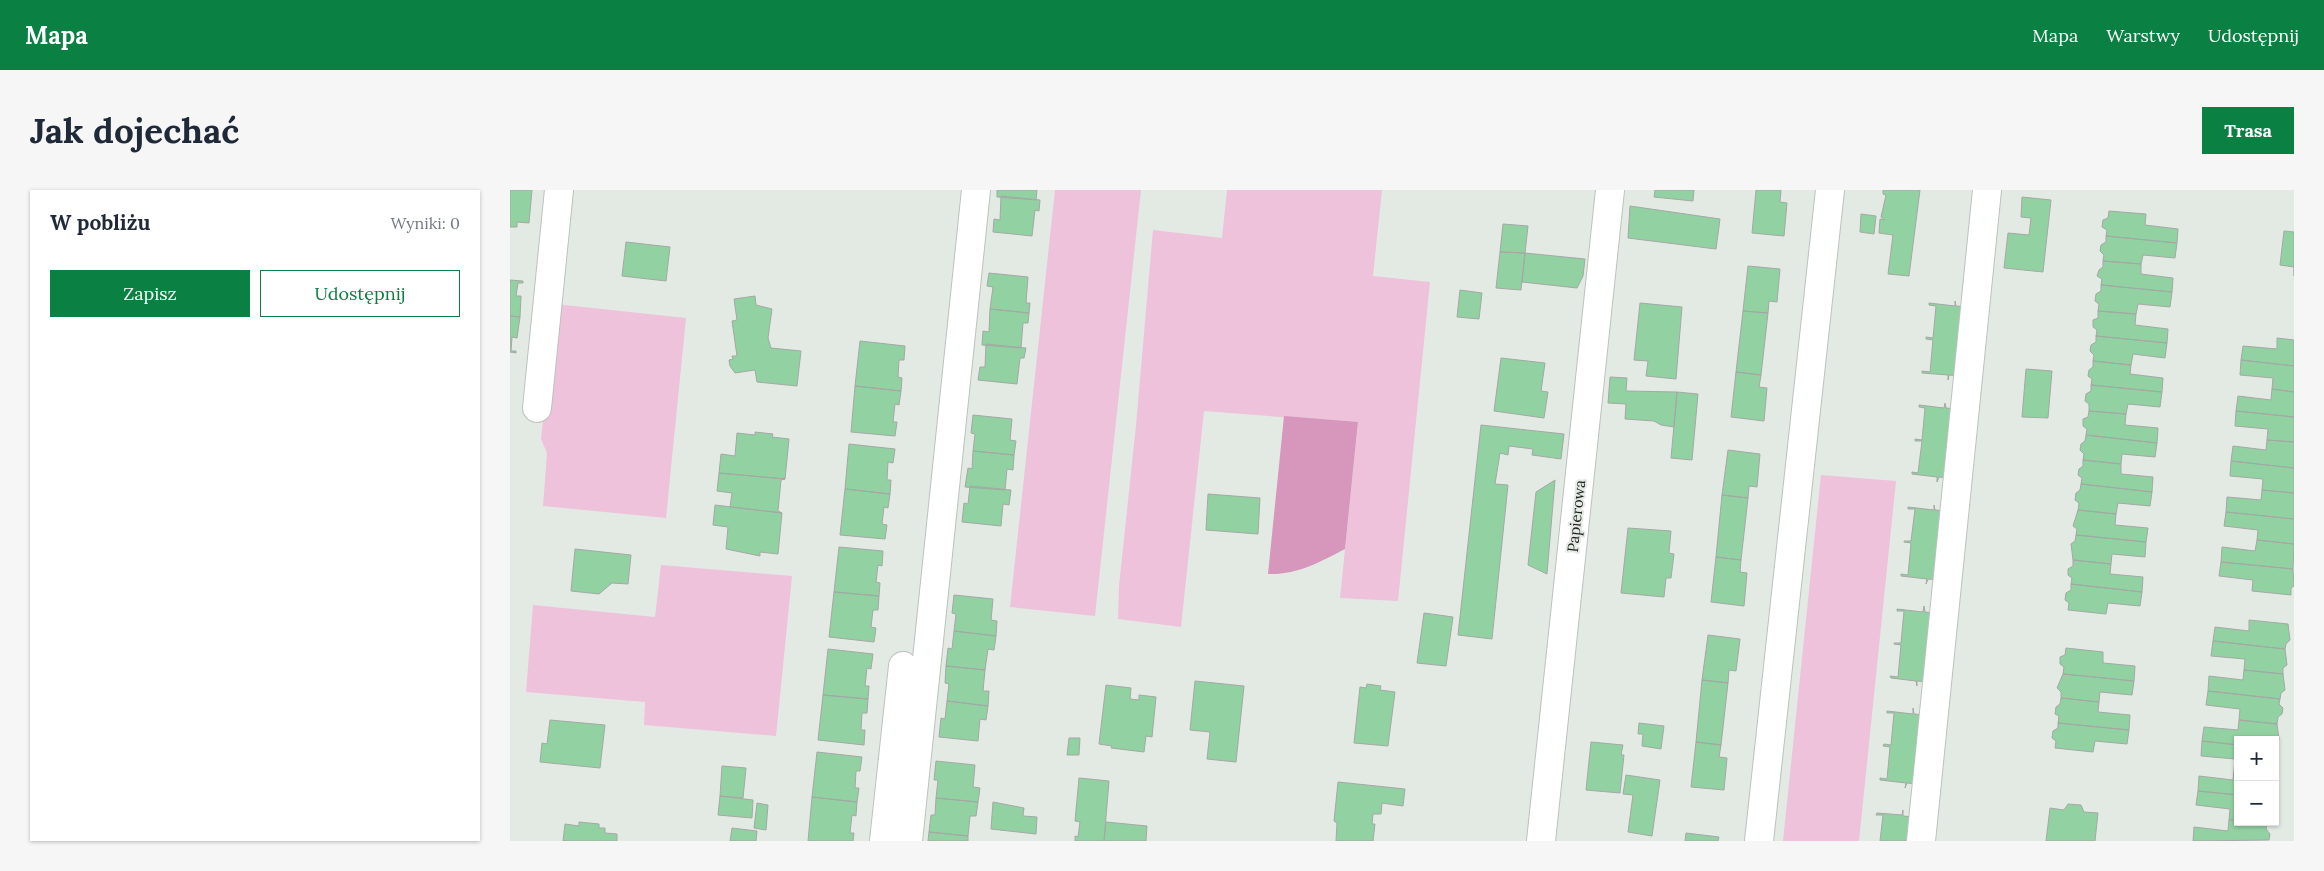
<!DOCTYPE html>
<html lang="pl">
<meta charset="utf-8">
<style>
body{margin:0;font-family:Lora,serif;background:#f6f6f7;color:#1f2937}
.controls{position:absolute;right:15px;bottom:15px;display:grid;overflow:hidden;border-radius:0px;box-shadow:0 1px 4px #0004}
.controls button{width:45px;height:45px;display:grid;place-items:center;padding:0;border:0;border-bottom:1px solid #e0e1e3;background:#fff;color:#1f2937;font:25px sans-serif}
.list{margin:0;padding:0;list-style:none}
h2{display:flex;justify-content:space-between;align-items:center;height:65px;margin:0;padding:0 20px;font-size:21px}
h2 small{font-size:16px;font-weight:400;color:#747a83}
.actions{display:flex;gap:10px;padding:15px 20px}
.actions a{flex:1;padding:11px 0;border:1px solid #0b8043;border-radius:0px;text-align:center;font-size:18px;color:#0b8043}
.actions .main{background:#0b8043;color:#fff}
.map{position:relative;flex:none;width:1784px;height:651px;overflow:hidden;border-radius:0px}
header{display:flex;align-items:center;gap:30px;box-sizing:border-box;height:70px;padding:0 25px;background:#0b8043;color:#fff}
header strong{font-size:24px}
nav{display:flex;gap:28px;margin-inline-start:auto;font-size:18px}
.intro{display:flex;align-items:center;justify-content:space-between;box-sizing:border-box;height:120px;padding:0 30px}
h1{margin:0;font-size:35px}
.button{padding:12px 22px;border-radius:0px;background:#0b8043;color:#fff;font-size:18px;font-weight:700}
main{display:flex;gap:30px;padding:0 30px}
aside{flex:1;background:#fff;border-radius:0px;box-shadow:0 1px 4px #0004}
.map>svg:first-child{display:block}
.green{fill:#eec2db}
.forest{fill:#d796bc}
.building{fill:#92d1a2;stroke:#a3a9a4}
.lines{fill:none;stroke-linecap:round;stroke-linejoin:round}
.minor-casing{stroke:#bcc2bd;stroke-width:30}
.minor{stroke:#fff;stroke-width:28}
.labels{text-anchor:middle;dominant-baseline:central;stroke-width:4;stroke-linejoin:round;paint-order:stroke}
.street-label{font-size:15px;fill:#1e201e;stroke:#e3eae4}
</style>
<header>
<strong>Mapa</strong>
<nav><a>Mapa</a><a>Warstwy</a><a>Udostępnij</a></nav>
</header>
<div class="intro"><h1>Jak dojechać</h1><a class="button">Trasa</a></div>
<main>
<aside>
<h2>W pobliżu<small>Wyniki: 0</small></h2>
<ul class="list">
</ul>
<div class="actions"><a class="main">Zapisz</a><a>Udostępnij</a></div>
</aside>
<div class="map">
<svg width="1784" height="651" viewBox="0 0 1784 651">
<rect width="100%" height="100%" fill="#e3eae4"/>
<path class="green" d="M545,0H631L585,426L500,417Z
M717,0H872L863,86L920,92L888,411L830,408L848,233L694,221L671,437L608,429L609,396L626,235L643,40L712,48Z
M45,114L176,128L156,328L33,316L37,263L31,249Z
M1311,285L1386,291L1349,651H1273Z
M151,375L282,386L266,546L134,535L135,512L16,502L23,415L145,427Z"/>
<path class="forest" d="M774,226L848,232L835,359C810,372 787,385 758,384Z"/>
<path class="building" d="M0,0H22L19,33L7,32V37H0Z
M487,0H527L526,10L487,7Z
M1145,0H1184L1183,11L1144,7Z
M1246,0H1271L1270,12L1277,13L1274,46L1242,43Z
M1373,0H1410L1399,86L1378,84L1383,45L1369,43L1370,29L1375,30L1371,27L1376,5L1373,4Z
M491,6L530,10L529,21L525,20L522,46L483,42L484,29L490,30Z
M1512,7L1541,10L1533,82L1494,78L1498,43L1519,45L1521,28L1511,27Z
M1120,16L1210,29L1206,59L1118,48Z
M1599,21L1636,24L1635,35L1668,39L1667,53L1596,46L1597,40L1592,37L1593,30L1598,28Z
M1351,24L1366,26L1364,44L1350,42Z
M993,34L1018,36L1015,63L990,62Z
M1774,41L1784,42V86V77L1770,75Z
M1596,46L1667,53L1665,68L1633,65L1631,74L1593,71L1594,65L1590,61L1591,55L1596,52Z
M116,52L160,57L156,91L112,86Z
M990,62L1015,63L1011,100L986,98Z
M1015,63L1075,69L1073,86L1067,98L1012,92Z
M1593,71L1631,74V84L1663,88L1662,102L1591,95L1592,89L1587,86L1589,80L1593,77Z
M1238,76L1270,79L1267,112L1259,111L1258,123L1233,121Z
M479,83L518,87L516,113H520L519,123L480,119L483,97L477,96Z
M0,90L13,91V93H8L6,106H11L10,127L0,126Z
M1591,95L1662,102L1660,117L1628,114L1626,124L1588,121L1589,114L1585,111L1586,104L1591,101Z
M950,100L972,103L969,129L947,127Z
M245,106L246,115L262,119L258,148L261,158L291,161L287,196L247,192L245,180L225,183L220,176L219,170L223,169L222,166H227L222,131L227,130L224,109Z
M1445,111L1446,116L1457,117L1450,186L1439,185L1438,190V185L1412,183V181L1420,182L1423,150L1416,149V147L1423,148L1426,116L1419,115V113L1445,116Z
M1130,113L1172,117L1166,189L1136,186L1138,171L1124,170Z
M480,119L519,123L518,133H513L511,158L472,155L473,141L479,142Z
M1233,121L1258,123L1251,185L1226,182Z
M1588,121L1626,124L1625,135L1658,139L1657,153L1586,146L1587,140L1583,137V130L1588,128Z
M0,126L10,127L7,148L2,147L1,161H6V163L0,162Z
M1586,146L1657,153L1655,168L1623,164L1621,175L1583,171L1584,165L1580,161L1581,155L1586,152Z
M1767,148L1784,150V176L1731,170L1733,156L1767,159Z
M350,151L395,156L394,170H389L388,187L392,188L391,201L345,196Z
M476,154L516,158L514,168H510L507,194L468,190L470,177H475Z
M991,168L1035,173L1031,201L1038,202L1034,228L984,221Z
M1731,170L1784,176V202L1762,199L1763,188L1730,185Z
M1583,171L1621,175L1620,184L1653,188L1652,202L1581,195L1582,189L1578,186L1579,180L1583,177Z
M1516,179L1542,181L1538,228L1512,227Z
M1226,182L1251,185L1249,197L1257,198L1254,231L1221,227Z
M1100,187L1117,188L1116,201L1167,202L1164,237L1151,235L1144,231L1115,229L1116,214L1098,213Z
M1581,195L1652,202L1650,217L1618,214L1616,224L1579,221V214L1575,211L1576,204L1581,201Z
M345,196L391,201L389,215L385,214L383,232H387L385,246L341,242Z
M1762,199L1784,202V227L1726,221L1728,206L1761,210Z
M1167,202L1188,204L1182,270L1161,268Z
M1435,213L1436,218L1446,219L1439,288L1429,287L1427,292V287L1402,284V282L1408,283L1412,251H1405V249L1412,250L1415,218L1409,217V215L1434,218Z
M1579,221L1616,224L1615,235L1648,238L1647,253L1576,245L1577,239L1573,236V229L1578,227Z
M1726,221L1784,227V252L1757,250L1758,239L1725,236Z
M463,225L502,229L500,250L506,251L504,265L463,261L465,244L461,243Z
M971,235L1054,244L1051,269L1022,265L1023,259L999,256L998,265L990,263L985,294L998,295L982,449L948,445Z
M245,242L263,244L262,247L279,249L275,289L209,283L211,264L225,266L227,243L245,245Z
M1576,245L1647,253L1645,267L1612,264L1611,274L1573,270L1574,264L1570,260L1571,254L1575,251Z
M1757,250L1784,252V278L1721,271L1723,256L1756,260Z
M339,254L385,259L383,273L378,272L377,290H381L380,304L335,299Z
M1218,260L1250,264L1247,297L1239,296L1238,308L1212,305Z
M463,261L504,265L503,280L497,279L495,300L455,297L458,278L462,279Z
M1573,270L1611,274V284L1643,287L1642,302L1571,294L1572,288L1568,285L1569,279L1573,276Z
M1721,271L1784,278V303L1752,300L1753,289L1720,286Z
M209,283L275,289L271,290L268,321L272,323L220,317L222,303L207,301Z
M1045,290L1037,384L1018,375L1026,302Z
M1571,294L1642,302L1640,316L1608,313L1606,324L1568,320L1569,313L1565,310L1566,303L1570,300Z
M460,296L501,300L499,315L493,314L491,336L452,332L454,313L458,314Z
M335,299L380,304L378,318L374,317L372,334L377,335L375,349L330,345Z
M1752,300L1784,303V329L1716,322L1717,307L1751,310Z
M698,304L750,308L748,344L696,340Z
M1212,305L1238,308L1231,370L1206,367Z
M205,315L272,323L268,364L250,362V366L216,359L218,337L203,335Z
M1424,315L1425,320L1436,321L1429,390L1418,389L1416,394L1417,389L1391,386V384L1398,385L1401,353L1394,352V351H1401L1405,319H1398V317L1424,320Z
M1568,320L1606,324L1605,335L1638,338L1636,352L1566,345L1567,339L1563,336Z
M1716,322L1784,329V354L1747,350L1748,340L1714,336Z
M1118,338L1161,341L1159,363L1164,364L1161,388H1156L1154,407L1111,403Z
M1566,345L1636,352L1635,367L1602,364L1601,374L1563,370L1561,354L1565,351Z
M1747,350L1784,354L1783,379L1711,372L1712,357L1745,361Z
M329,357L373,361L372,376L368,375L366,392L370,393L369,406L324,402Z
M65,359L121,365L118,394L102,393L89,404L61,401Z
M1206,367L1231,370L1230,382L1237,383L1234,416L1201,412Z
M1563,370L1601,374L1600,384L1633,387L1632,402L1561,394L1562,388L1558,385V379L1563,376Z
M1711,372L1783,379L1784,396L1781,398V405L1742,401L1743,390L1709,386Z
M1561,394L1632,402L1630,416L1598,413L1596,424L1558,420L1559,413L1555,410L1556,403L1561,400Z
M324,402L369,406L368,420H363L361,437L366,438L364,452L319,447Z
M444,405L483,409L481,430L487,431L486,446L444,441L446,424L442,423Z
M1414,416L1415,422L1425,423L1418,492L1407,491V496L1406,491L1381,488L1380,486L1388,487L1391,455L1384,454V453H1391L1394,421H1387V419L1413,422Z
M914,423L943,427L936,476L907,473Z
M1739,430L1778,434L1780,450L1776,454L1775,459L1703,451L1705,437L1739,441Z
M444,441L486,446L484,460L478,459L475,480L436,476L438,458L442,459Z
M1198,445L1230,449L1226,481L1219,480L1218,493L1192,490Z
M1703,451L1775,459L1777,475L1773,478V484L1734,480L1735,469L1701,466Z
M1556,458L1593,462V473L1625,476L1624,491L1553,484L1554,477L1550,474V467L1555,465Z
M318,459L363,464L361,479L357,478L355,496H359L358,509L313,505Z
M436,476L475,480L473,501H479L478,516L437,511L439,494L435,493Z
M1734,480L1773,484L1775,500L1771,503L1770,509L1698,501L1699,486L1733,490Z
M1553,484L1624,491L1622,505L1590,502L1589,512L1551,508V502L1547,498Z
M1192,490L1218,493L1211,555L1186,552Z
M685,491L734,496L726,572L697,569L700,542L680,540Z
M857,494L871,496L870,500L885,502L878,556L844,553L850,497L856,498Z
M596,495L621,498L620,509L629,510V505L646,507L642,547L636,546L634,562L601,558L602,556L589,554Z
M1698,501L1770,509L1769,514L1773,518L1772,524L1768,527L1767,534L1729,530L1730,519L1696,515Z
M313,505L358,509L357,523H352L351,540H355L354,555L308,550Z
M1551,508L1589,512L1588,522L1620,525L1619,540L1548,533L1549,526L1545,524L1546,517L1550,514Z
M437,511L478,516L476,530L470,529L468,551L429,547L431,528L435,529Z
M1403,518L1404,524L1415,525L1408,594L1397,593L1395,598L1396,593L1370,590V588L1377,589L1380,557L1373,556L1374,554L1381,555L1384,523H1377V521L1403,524Z
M40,530L95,535L90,578L30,572L32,553L37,554Z
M1729,530L1767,534L1769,549L1765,556V550H1728V555L1692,551L1694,537L1728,540Z
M1129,533L1154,536L1151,559L1132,556L1133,544H1128Z
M1548,533L1619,540L1617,554L1585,551L1583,562L1545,558L1546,551L1542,548L1543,541L1548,538Z
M559,548H570L569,565H557Z
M1692,551L1728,555V580H1724L1725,569L1691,566Z
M1081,552L1113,555L1111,565H1114L1110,603L1076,600Z
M1186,552L1211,555L1209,567L1217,568L1214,600L1181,597Z
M307,562L352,567L350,581H346L345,598H349L347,612L302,607Z
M426,571L465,575L463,597L470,598L468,612L426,608L428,590H424Z
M212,576L236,578L233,608L210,606Z
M1724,580H1728V605L1688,601L1689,586L1723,590Z
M1116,585L1150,590L1142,646L1118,642L1123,605L1113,604Z
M569,588L599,591L594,651H565V646L568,647L570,632L565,631Z
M828,592L895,599L893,616L872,613L871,624H863L862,634H865L863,651H826L827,633L824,631Z
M1688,601L1728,605V630H1719L1720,619L1686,615Z
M210,606L243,610L242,628L208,625Z
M302,607L347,612L346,626L342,625L340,643H344L343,651H298Z
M426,608L468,612L466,626H460L458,646L419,642L421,625H425Z
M483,612L514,618L513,626L527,627L526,644L481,639Z
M247,613L258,615L256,640L244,638Z
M1558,614L1571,615L1574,622L1588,623L1585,651H1536L1540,618L1554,620Z
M1393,620V626L1404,627L1402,651H1370L1373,625H1366L1367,623L1392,625Z
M1719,630H1728V632L1757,633L1756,639L1760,644L1759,650L1683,651L1684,637L1718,641Z
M69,632L89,634V638H95V643L107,644V651H53L55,634L69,636Z
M596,632L637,636L636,651H594Z
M222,638L247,641L246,651H220Z
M419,642L458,646V651H418Z
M1176,643L1209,647L1208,651H1175Z"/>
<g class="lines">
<g class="minor-casing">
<path id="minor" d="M27,218L49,0
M374,651L393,476
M398,651L466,0
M1031,651L1100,0
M1249,651L1320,0
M1411,651L1477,0"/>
</g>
<use href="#minor" class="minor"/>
</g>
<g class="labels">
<g class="street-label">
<text transform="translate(1066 326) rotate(-84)">Papierowa</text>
</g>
</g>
</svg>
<div class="controls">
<button>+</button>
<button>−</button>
</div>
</div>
</main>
